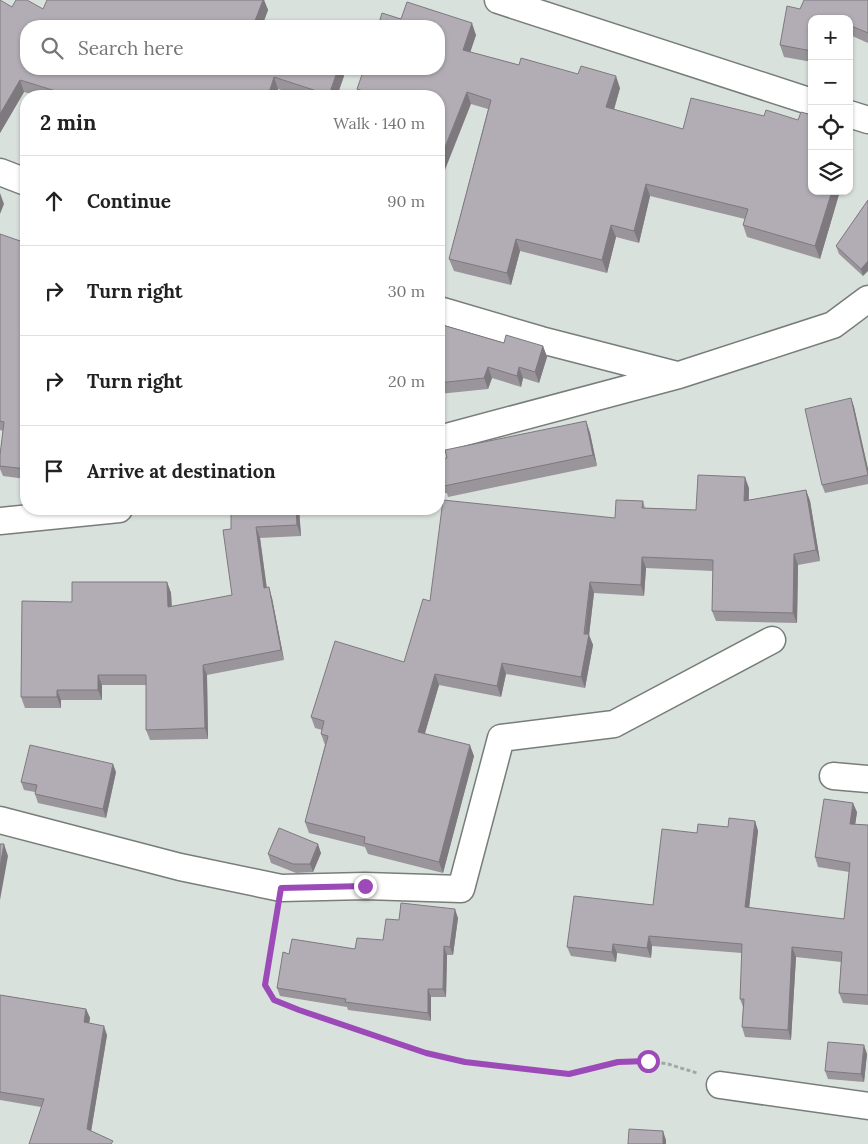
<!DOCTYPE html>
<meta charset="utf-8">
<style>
body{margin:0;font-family:Lora,serif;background:#f6f6f6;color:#222}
.controls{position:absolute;right:15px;top:15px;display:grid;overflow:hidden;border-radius:10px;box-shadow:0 1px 4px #0004}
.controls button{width:45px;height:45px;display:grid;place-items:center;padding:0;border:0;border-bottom:1px solid #e0e0e0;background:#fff;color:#222;font:25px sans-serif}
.stop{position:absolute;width:15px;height:15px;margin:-11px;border:4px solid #9d4ab9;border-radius:50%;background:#fff}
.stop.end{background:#9d4ab9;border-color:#fff;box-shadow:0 1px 5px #0008}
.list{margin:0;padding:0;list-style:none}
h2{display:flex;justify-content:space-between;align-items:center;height:65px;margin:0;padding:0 20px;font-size:21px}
h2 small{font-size:16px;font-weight:400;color:#767676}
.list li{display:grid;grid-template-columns:32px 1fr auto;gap:15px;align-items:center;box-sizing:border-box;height:90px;padding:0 20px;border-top:1px solid #e0e0e0}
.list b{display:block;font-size:19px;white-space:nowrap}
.list em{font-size:16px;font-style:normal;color:#767676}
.icon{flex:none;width:28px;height:28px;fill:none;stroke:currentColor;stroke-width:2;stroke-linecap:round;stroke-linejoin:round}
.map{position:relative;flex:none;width:868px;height:1144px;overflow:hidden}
.search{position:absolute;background:#fff;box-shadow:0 1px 4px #0004;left:20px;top:20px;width:425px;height:55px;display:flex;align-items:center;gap:12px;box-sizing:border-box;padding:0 18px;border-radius:20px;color:#767676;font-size:19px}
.panel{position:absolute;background:#fff;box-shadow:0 1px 4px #0004;left:20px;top:90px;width:425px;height:425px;border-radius:20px}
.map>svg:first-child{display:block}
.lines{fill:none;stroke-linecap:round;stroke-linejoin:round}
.minor-casing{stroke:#777e7a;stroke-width:29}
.path{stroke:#a2a9a5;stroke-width:3;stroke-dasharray:4 2.5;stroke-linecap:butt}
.minor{stroke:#fff;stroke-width:26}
.wall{fill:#99959b}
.shaded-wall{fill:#7d797e}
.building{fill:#b2adb4;stroke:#7d797e}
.route{stroke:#9d4ab9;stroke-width:6}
</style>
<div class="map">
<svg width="868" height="1144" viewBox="0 0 868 1144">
<rect width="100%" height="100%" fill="#d9e1dd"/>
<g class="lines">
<g class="minor-casing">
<path id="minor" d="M498,0L812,102
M849,114L868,120
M0,172L26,182
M439,310L541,340L677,375
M439,439L679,375L833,325L868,299
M0,521L119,509
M833,776L868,779
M0,820L180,867L281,888L365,886L461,889L501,738L614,724L772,640
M720,1085L868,1106"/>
</g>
<path class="path" d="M276,916L265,985L274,1000L299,1010L426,1053L465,1062L569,1075L618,1062L648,1061L668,1064L697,1073"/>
<use href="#minor" class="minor"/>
</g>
<path class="wall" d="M264,0L268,10L262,26H26L344,76L337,96H301L278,89L276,96H38L24,92L0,133L12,7L43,9Z
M868,0V43L850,35L849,36V19H812V62L784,57L780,45L800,9Z
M401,19L476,35L470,52L519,65L620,88L614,110L812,191H840L820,259L747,237L743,225L745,219L650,196L639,243L616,237L607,273L520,251L511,285L454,271L449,259L488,109L471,104L439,96H360L357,89Z
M868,200L863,276L839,254L836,246Z
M0,234L26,243V479L3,476L0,469V455L3,431L0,430Z
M439,324L504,343L543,346L547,357L539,383L523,378L521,387L492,378L488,389L439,394Z
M851,398L854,407L868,469V484L825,493L822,485Z
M586,421L590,433L597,466L448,497L447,493L439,494V459L447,458Z
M749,488V500L806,490L810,501L820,561L798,565L797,623L716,621L712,611L713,571L646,568L644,596L594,593L589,635L593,645L585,688L506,674L501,697L439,685L425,733L474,756L443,873L368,854L365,847L309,833L305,822L325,745L321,734L322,730L315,728L311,717L404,662L430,601L615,518L643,501L645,508L696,510Z
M231,509H299L301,536L260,538L267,588L272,598L284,660L207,675L208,739L150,740L146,730V685H102V700H61V708H25L21,697L72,602L167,582L171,593L172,607L232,595Z
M116,772L106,818L38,803L35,794V792L24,790L21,782Z
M857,812L855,824L868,825V1005L843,1003L839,993L841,962L796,957L791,1040L745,1037L742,1027L743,1007L740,999L742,953L652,946L651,958L617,953L616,962L571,956L567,947L653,905L697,833L755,821L758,831L749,908L844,919L849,872L818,867L815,857Z
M321,853L313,872L296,873L271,863L268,854Z
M458,918L453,955H447L446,997H431V1021L348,1010L347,1007L280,996L277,988L289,954L355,949L383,940L399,920Z
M0,995L86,1009L90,1018L89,1023L107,1035L91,1131L41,1107L0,1100Z
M867,1054L864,1082L828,1079L825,1071Z"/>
<path class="shaded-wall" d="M263,0H264L268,10L262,26H253Z
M472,23L476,35L467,62L463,50Z
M338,69H341L344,76L337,96H329Z
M616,76L620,88L611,119L606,107Z
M274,77L278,89L276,96H268Z
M20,80L24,92L0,133V114Z
M467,92L471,104L439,185V162Z
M646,184L650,196L639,243L634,231Z
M832,191H840L820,259L815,246Z
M0,193L4,204L0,214Z
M611,225L616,237L607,273L602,260Z
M516,239L520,251L511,285L507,273Z
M868,261V271L863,276L861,269Z
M543,346L547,357L539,383L535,372Z
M488,367L492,378L488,389L484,378Z
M519,367L523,378L521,387L517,376Z
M851,398L854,407L868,469V474Z
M586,421L590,433L597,466L593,455Z
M745,477L749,488L748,512L744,501Z
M806,490L810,501L820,561L816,550Z
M296,509H299L301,536L297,525Z
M256,527L260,538L268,599L264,588Z
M794,554L798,565L797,623L793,613Z
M642,557L646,568L644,596L641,585Z
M167,582L171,593L172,618L168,607Z
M590,582L594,593L589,635L593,645L585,688L581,677Z
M269,587L272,598L284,660L281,650Z
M502,663L506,674L501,697L497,686Z
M203,665L207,675L208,739L205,728Z
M435,674L439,685L422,743L418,732Z
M98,675L102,685V700L98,690Z
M57,690L61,700V708L57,697Z
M470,745L474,756L443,873L439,862Z
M113,764L116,772L106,818L103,809Z
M853,803L857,812L854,833L850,824Z
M755,821L758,831L748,917L745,907Z
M4,844L8,856L0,900V867Z
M318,844L321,853L313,872L310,864Z
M455,909L458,918L453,955L450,947Z
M649,936L652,946L651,958L647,948Z
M613,944L617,953L616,962L612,952Z
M444,946L447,955L446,997L443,989Z
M792,947L796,957L791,1040L788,1030Z
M428,989L431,997V1021L428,1013Z
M86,1009L90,1018L88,1031L84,1022Z
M104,1026L107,1035L90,1138L87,1129Z
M864,1045L867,1054L864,1082L861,1074Z
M663,1131L666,1140V1144H663Z"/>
<path class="building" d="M0,0L12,7L16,0H27L43,9L47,0H263L253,26H26V69H338L329,95L274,77L268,96H72L20,80L0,114Z
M804,0H868V33L849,25V19H812V51L780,45L787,6L800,9Z
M407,2L472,23L463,50L519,65L521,58L578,74L581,66L616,76L606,107L683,129L691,98L764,116L766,110L798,120L801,112L812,115V191H832L815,246L743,225L748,209L646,184L634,231L611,225L602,260L516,239L507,273L449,259L491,100L467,92L439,162V96H377L357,89L364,69H439V26H378L382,13L401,19Z
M868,200V261L861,269L836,246Z
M0,234L26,243V469L0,466V455L4,422L0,421Z
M439,324L504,343L506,335L543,346L535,372L519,367L517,376L488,367L484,378L439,383Z
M851,398L868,475L822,485L805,409Z
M586,421L593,455L444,486L445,481L439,482V459L447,458L445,450Z
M698,475L745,477L744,501L806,490L816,550L794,554L793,613L712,611L713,560L642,557L641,585L590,582L584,634H589L581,677L502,663L497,686L435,674L418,732L470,745L439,862L364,843L365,837L305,822L328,736L321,734L324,721L311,717L335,641L404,662L423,599L430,601L443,500L615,518L616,500L643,501L642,508L696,510Z
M231,509H296L297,525L256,527L264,588L269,587L281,650L203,665L205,728L146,730V675H98V690H57V697H21L22,601L72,602V582H167L168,607L232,595L223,530L231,529Z
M30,745L113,764L103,809L35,794L37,785L21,782Z
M824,799L853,803L850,824L868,825V995L839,993L842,952L792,947L788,1030L742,1027L744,999H740L742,944L649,936L647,948L613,944L612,952L567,947L574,896L653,905L662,829L697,833L698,824L728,827L729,818L755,821L745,907L844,919L850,863L815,857Z
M279,828L318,844L310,864H293L268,854Z
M0,844H4L0,867Z
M401,903L455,909L450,947L444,946L443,989H428V1013L345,1002L346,999L277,988L283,952L289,954L292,939L355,949L357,938L383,940L386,919L399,920Z
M0,995L86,1009L84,1022L104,1026L87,1129L113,1141L111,1144H29L44,1099L0,1092Z
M828,1042L864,1045L861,1074L825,1071Z
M629,1129L663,1131V1144H628Z"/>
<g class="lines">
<path class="route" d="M365,886L281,888L265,985L274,1000L299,1010L426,1053L465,1062L569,1074L618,1062L648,1061"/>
</g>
</svg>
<div class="controls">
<button>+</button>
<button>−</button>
<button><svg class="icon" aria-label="locate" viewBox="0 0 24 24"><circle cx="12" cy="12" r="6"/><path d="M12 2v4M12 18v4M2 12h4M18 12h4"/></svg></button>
<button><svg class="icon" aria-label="layers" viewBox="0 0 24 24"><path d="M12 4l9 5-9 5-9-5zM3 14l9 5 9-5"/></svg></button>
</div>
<div class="stop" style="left:648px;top:1061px"></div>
<div class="stop end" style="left:365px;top:886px"></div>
<div class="search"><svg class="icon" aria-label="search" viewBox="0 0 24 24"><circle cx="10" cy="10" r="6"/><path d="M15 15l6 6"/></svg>Search here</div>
<section class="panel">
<h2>2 min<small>Walk · 140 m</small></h2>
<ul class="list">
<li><svg class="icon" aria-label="ahead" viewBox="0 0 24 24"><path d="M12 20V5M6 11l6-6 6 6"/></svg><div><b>Continue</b></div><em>90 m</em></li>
<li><svg class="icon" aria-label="right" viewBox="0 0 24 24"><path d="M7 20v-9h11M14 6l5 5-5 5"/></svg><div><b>Turn right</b></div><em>30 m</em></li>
<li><svg class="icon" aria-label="right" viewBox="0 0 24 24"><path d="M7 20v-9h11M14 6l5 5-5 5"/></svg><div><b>Turn right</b></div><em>20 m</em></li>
<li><svg class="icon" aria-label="arrive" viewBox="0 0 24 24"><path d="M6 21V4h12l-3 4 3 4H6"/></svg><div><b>Arrive at destination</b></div></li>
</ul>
</section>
</div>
